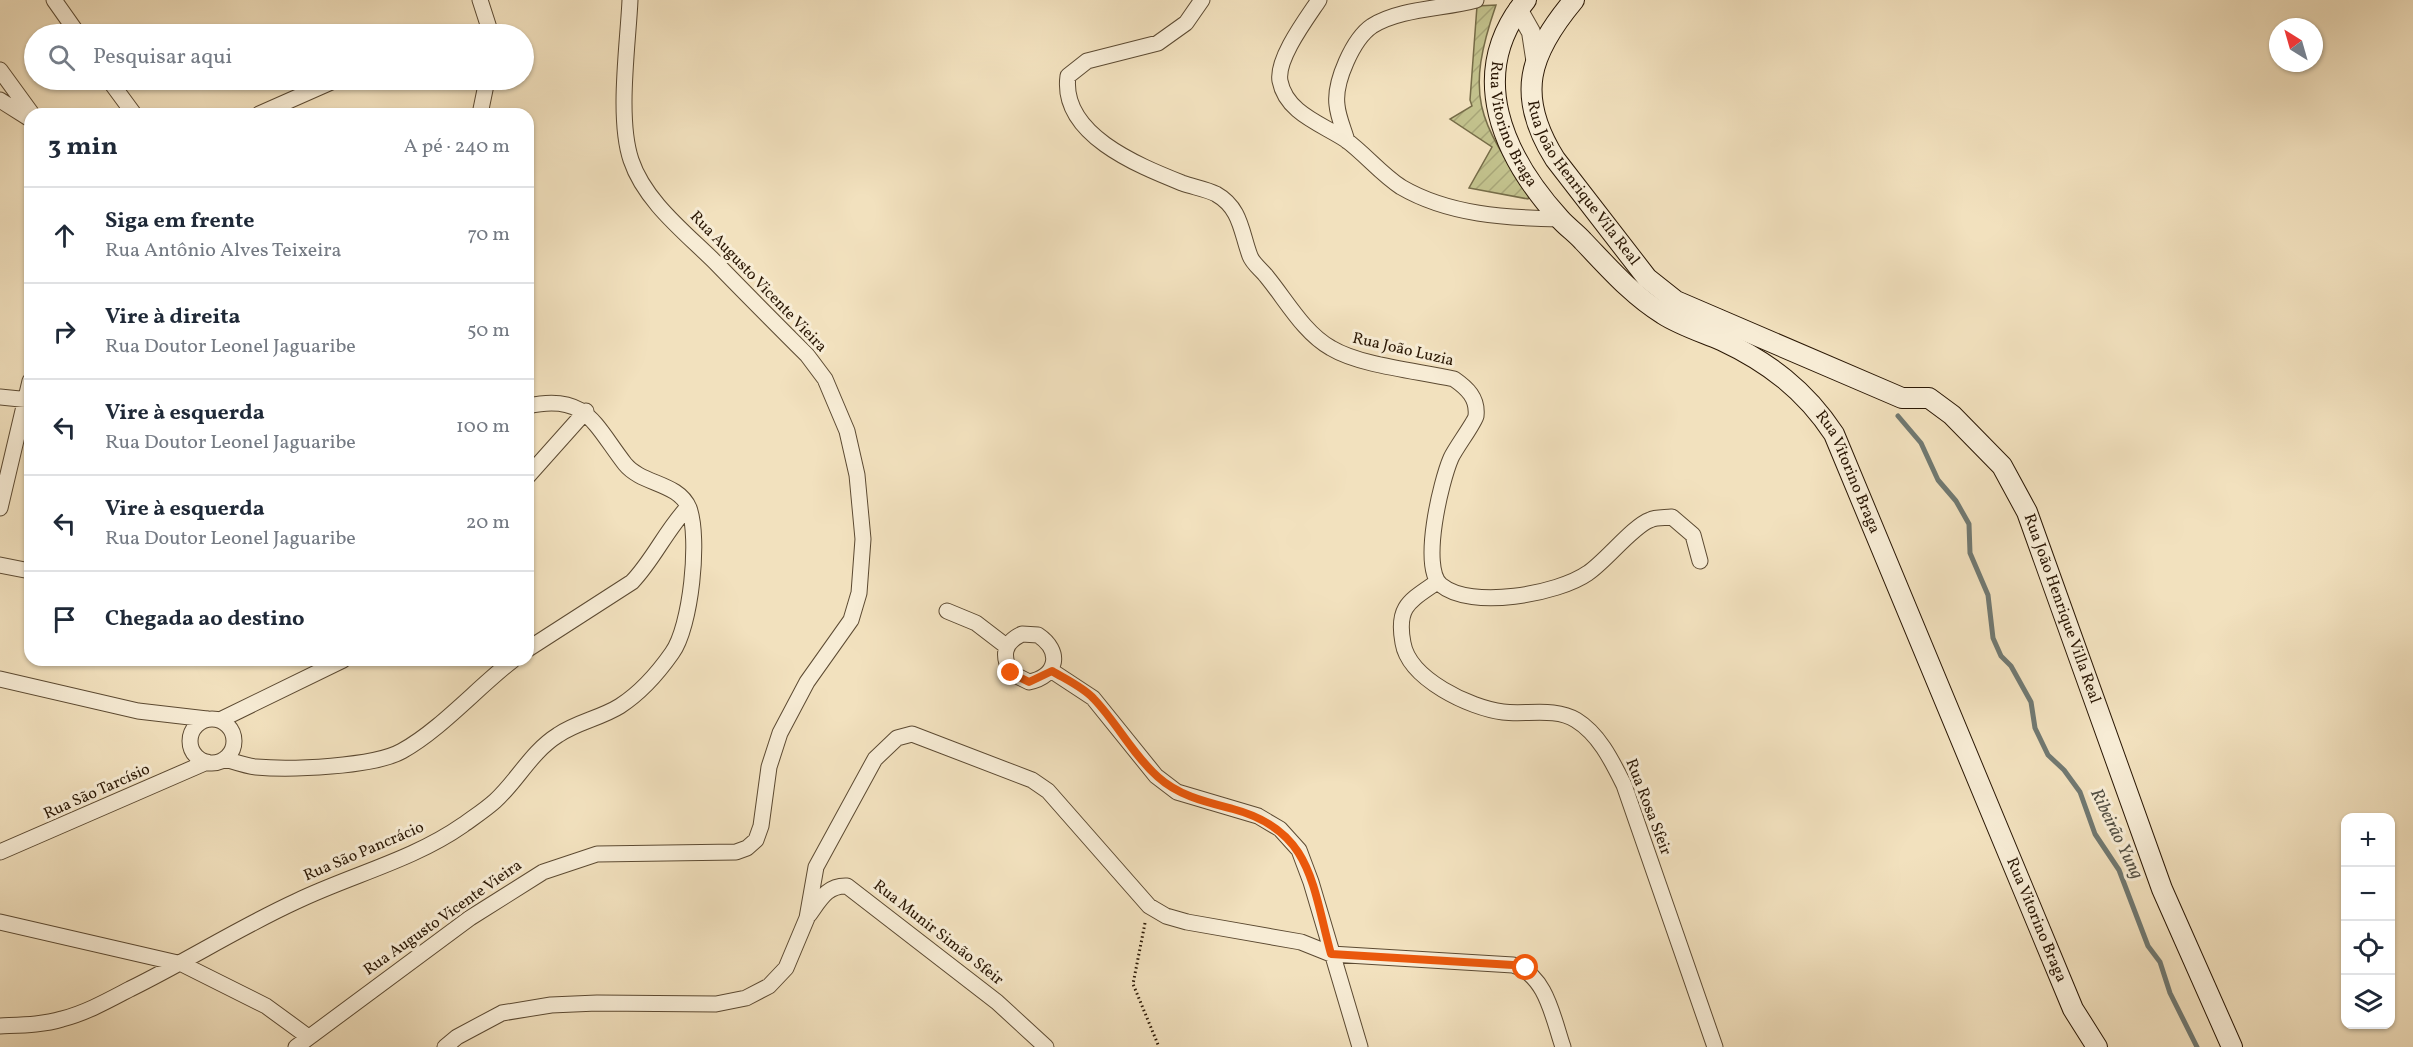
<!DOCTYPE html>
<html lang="pt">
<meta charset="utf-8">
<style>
body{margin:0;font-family:Vollkorn,serif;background:#f6f6f7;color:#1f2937}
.controls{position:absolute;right:18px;bottom:18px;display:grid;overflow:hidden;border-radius:12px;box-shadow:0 2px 4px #0004}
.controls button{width:54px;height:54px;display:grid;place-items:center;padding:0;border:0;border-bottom:2px solid #e0e1e3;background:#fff;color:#1f2937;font:30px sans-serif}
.compass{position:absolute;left:2269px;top:18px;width:54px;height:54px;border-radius:50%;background:#fff;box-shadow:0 2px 4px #0004;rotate:323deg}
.stop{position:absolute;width:18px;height:18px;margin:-14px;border:4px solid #ea580c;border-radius:50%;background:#fff}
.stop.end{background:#ea580c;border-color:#fff;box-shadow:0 2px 6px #0008}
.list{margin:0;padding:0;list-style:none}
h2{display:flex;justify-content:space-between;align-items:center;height:78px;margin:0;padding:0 24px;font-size:26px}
h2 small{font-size:20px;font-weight:400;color:#747a83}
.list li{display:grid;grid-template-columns:39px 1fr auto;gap:18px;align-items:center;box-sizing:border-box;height:96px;padding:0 24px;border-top:2px solid #e0e1e3}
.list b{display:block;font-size:22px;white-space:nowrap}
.list p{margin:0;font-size:20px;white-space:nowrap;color:#747a83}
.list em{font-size:20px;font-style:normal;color:#747a83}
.icon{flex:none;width:33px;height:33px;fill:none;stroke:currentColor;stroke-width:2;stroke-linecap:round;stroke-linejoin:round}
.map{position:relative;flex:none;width:2413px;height:1047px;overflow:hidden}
.search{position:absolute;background:#fff;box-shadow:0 2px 4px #0004;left:24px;top:24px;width:510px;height:66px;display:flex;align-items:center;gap:15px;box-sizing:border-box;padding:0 21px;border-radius:33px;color:#747a83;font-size:22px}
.panel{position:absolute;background:#fff;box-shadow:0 2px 4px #0004;left:24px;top:108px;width:510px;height:558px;border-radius:18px}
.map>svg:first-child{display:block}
.garden{fill:url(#garden-furrows);stroke:#766c48;stroke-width:1.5}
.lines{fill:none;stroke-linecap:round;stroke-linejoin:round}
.stream{stroke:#707972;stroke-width:5}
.minor-casing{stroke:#5c4a32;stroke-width:17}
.tertiary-casing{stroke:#5c4a32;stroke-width:20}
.secondary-casing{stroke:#2a1704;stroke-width:22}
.path{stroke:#2a1704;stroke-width:3;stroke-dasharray:1.5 3;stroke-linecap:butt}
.minor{stroke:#f7ecd5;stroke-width:15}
.tertiary{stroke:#f7ecd5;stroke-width:18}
.secondary{stroke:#f7ecd5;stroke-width:20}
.route{stroke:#ea580c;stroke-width:8}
.labels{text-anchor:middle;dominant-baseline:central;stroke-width:6;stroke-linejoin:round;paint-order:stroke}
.street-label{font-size:16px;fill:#2a1704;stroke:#f7ecd5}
.water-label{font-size:18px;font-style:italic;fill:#535044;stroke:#f7ecd5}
</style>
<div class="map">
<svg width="2413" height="1047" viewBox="0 0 2413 1047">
<defs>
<pattern id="garden-furrows" width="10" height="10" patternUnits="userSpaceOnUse" patternTransform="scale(1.5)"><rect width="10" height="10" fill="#c2c18c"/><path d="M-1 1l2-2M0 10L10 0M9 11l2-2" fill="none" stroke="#a7a577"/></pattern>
</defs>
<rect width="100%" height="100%" fill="#f2e1be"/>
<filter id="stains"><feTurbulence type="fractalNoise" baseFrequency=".00333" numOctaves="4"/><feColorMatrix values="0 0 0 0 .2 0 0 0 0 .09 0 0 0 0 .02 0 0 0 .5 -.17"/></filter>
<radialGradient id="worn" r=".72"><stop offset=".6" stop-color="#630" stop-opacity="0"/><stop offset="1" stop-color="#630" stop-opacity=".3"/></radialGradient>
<path class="garden" d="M1496,5C1465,95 1477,121 1531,195L1528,199L1469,188L1492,147L1450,119L1472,106L1470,100L1477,6Z"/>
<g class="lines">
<path class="stream" d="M1898,416L1921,443L1938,480L1956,501L1969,524L1970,553L1988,595L1993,638L2001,656L2011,666L2031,702L2035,728L2048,755L2064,770L2080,792L2095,834L2119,870L2148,946L2160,962L2170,993L2197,1047"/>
<g class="minor-casing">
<path id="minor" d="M54,0L78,34
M480,0L491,34
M1202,0L1186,23L1158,43L1087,61L1068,76C1060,134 1137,165 1182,183C1193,187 1206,189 1216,194C1241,208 1241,232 1250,256C1253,264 1262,270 1267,277C1286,300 1304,333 1331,348C1361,366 1419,371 1454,379C1467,388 1478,398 1476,416C1475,422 1455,449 1451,458C1441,481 1420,568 1441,585C1471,610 1558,594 1588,573C1606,561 1633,526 1650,520C1656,517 1665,518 1672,517L1693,535L1700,561
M1319,0C1307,18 1276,59 1280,81C1286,113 1322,124 1346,140C1365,154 1381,174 1401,187C1449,215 1506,218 1560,219
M0,70L32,114
M109,80L134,114
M0,100L30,119
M259,114L336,80
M480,114L487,80
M1347,141C1344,130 1338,117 1337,105C1334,82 1353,39 1372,26C1401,8 1444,9 1476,0
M0,397L30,400
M528,476L586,411
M0,508L30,381
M0,565L30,571
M1437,582C1410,601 1396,606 1403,643C1409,679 1470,708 1503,712C1526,715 1555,707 1576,720C1599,734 1612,761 1624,785L1715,1047
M947,611L976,623L1006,646
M1022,634L1038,635C1062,651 1058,676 1029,682L1011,673C1002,656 1003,643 1022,634Z
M528,649L632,582C654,559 666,530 688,507
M1052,671L1093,698L1156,776L1177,792L1258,816L1280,829L1299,850L1311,882L1360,1047
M0,679L138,711L207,719
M190 741a22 22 0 1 1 44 0a22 22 0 1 1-44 0Z
M220,720L343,660
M225,759C235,762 246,766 256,767C290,770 374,767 402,751C440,730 477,688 513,660
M0,852L207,762
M809,915C820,900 827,885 847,886L997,1002L1046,1047
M0,922L182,964L266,1006L307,1036
M0,1026C21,1025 42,1025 62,1019C86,1013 109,1000 130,989C187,961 240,927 297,901C351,875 413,860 463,825C474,817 485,810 495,801C518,780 531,752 558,735C577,722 601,718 620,706C640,693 658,673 672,653C691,627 700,538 689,508C678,482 642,485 625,464C594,424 586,393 528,406
M296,1047L470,918L543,872L597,854L736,852L747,848L756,840L761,826L769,767L780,733L807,682L851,620L859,593L863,539L857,475L847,431L825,379L807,355C777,325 747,295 717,264C686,233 645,202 631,160C617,118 628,45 630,0
M445,1047L457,1037L502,1013L551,1005L597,1003L716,1004L746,998L769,986L786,968L807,918L816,867L875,759L897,738L912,734L1032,780L1048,791L1149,906L1166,916L1187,922L1301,942L1331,954L1513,965C1546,974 1553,1018 1563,1047"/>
</g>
<g class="tertiary-casing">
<path id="tertiary" d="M1518,9L1531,32L1535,58"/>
</g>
<g class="secondary-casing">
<g id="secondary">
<path id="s1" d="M1526,0C1465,74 1503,156 1560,219C1567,227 1576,233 1583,241C1608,267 1632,295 1663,314C1680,325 1702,332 1721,340C1768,362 1805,390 1834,434L2073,1009L2097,1047"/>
<path id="s2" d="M1574,0C1529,54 1515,95 1555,159L1647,278L1676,301L1902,398H1929L1952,415L2002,466L2027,512L2162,889L2232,1047"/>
</g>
</g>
<path class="path" d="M1145,923L1133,984L1159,1047"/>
<use href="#minor" class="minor"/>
<use href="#tertiary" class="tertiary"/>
<use href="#secondary" class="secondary"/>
</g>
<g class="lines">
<path class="route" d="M1011,673L1029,682L1052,671C1065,679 1083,687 1094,699C1117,723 1133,755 1158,777C1179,796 1206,802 1233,809C1312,830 1312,885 1331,954L1513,965L1526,968"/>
</g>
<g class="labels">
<g class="street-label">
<text stroke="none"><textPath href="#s1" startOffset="135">Rua Vitorino Braga</textPath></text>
<text stroke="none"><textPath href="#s2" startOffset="210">Rua João Henrique Vila Real</textPath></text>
<text transform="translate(758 282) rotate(46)">Rua Augusto Vicente Vieira</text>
<text transform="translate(1403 350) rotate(13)">Rua João Luzia</text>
<text stroke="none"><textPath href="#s1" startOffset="638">Rua Vitorino Braga</textPath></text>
<text stroke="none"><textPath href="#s2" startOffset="891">Rua João Henrique Villa Real</textPath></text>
<text transform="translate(97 792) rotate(-24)">Rua São Tarcísio</text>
<text transform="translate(1648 807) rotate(69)">Rua Rosa Sfeir</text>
<text transform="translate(364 852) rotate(-23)">Rua São Pancrácio</text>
<text transform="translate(443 918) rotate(-35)">Rua Augusto Vicente Vieira</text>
<text stroke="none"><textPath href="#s1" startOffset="1124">Rua Vitorino Braga</textPath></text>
<text transform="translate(938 933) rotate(38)">Rua Munir Simão Sfeir</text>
</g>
<g class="water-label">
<text transform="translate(2116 834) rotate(64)">Ribeirão Yung</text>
</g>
</g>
<rect width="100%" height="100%" filter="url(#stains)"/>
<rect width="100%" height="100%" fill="url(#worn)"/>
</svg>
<div class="controls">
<button>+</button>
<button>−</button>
<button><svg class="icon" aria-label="locate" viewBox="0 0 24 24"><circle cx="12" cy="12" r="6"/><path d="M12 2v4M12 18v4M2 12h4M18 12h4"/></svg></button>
<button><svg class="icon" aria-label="layers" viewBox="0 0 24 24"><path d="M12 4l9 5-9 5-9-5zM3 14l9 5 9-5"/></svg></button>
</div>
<svg class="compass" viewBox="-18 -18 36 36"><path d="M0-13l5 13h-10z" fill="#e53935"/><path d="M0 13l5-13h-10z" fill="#747a83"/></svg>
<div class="stop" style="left:1526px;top:968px"></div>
<div class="stop end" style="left:1011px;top:673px"></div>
<div class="search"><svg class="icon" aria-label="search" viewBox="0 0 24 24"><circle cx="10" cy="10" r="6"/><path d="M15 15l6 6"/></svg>Pesquisar aqui</div>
<section class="panel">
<h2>3 min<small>A pé · 240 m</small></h2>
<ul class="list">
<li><svg class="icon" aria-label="ahead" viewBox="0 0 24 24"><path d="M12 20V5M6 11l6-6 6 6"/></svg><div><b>Siga em frente</b><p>Rua Antônio Alves Teixeira</p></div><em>70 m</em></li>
<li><svg class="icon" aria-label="right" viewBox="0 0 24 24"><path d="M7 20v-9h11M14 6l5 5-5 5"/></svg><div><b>Vire à direita</b><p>Rua Doutor Leonel Jaguaribe</p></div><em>50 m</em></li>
<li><svg class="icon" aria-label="left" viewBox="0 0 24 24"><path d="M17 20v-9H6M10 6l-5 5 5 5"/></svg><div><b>Vire à esquerda</b><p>Rua Doutor Leonel Jaguaribe</p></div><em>100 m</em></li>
<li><svg class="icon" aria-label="left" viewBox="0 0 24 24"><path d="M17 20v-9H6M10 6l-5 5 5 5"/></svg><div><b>Vire à esquerda</b><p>Rua Doutor Leonel Jaguaribe</p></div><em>20 m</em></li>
<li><svg class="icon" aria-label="arrive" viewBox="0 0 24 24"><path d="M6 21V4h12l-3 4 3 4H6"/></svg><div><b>Chegada ao destino</b></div></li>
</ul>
</section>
</div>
